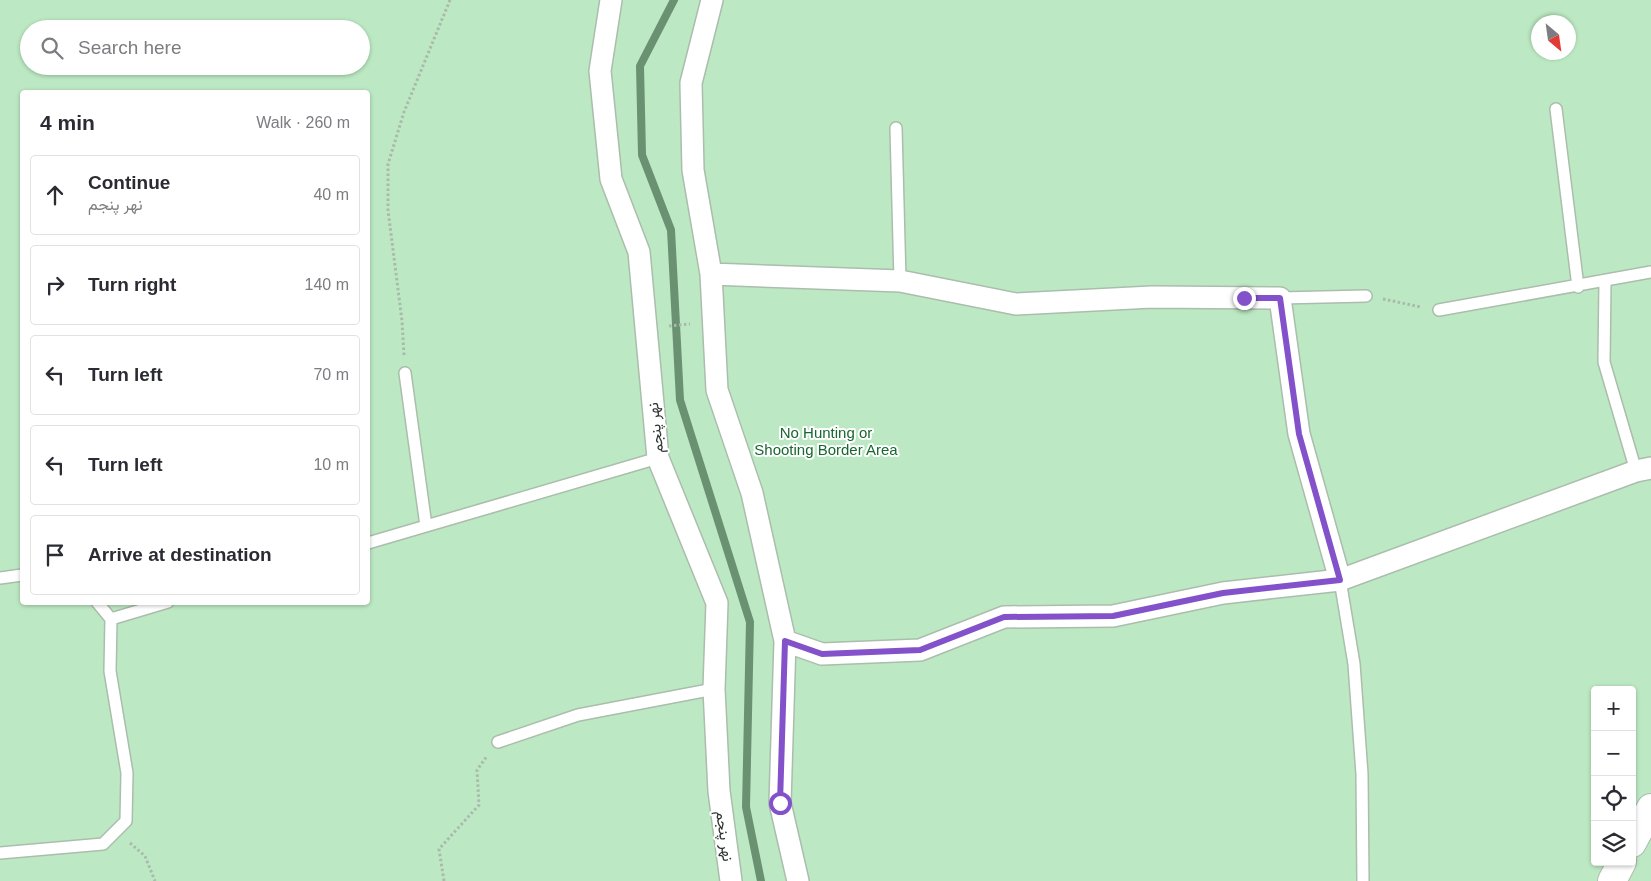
<!DOCTYPE html>
<meta charset="utf-8">
<style>
body{margin:0;font-family:Arial,Vazirmatn,sans-serif;background:#f2f2f3;color:#2b2b33}
.controls{position:absolute;right:15px;bottom:15px;display:grid;overflow:hidden;border-radius:5px;box-shadow:0 1px 4px #0004}
.controls button{width:45px;height:45px;display:grid;place-items:center;padding:0;border:0;border-bottom:1px solid #e1e1e2;background:#fff;color:#2b2b33;font:25px sans-serif}
.compass{position:absolute;left:1531px;top:15px;width:45px;height:45px;border-radius:50%;background:#fff;box-shadow:0 1px 4px #0004;rotate:151deg}
.stop{position:absolute;width:15px;height:15px;margin:-11px;border:4px solid #8352ca;border-radius:50%;background:#fff}
.stop.end{background:#8352ca;border-color:#fff;box-shadow:0 1px 5px #0008}
.list{margin:0;padding:0;list-style:none}
h2{display:flex;justify-content:space-between;align-items:center;height:65px;margin:0;padding:0 20px;font-size:21px}
h2 small{font-size:16px;font-weight:400;color:#7c7c81}
.list li{display:grid;grid-template-columns:32px 1fr auto;gap:15px;align-items:center;box-sizing:border-box;height:80px;margin:0 10px 10px;padding:0 10px;border:1px solid #e1e1e2;border-radius:5px}
.list b{display:block;font-size:19px;white-space:nowrap}
.list p{margin:0;font-size:16px;white-space:nowrap;color:#7c7c81}
.list em{font-size:16px;font-style:normal;color:#7c7c81}
.icon{flex:none;width:28px;height:28px;fill:none;stroke:currentColor;stroke-width:2;stroke-linecap:round;stroke-linejoin:round}
.map{position:relative;flex:none;width:1651px;height:881px;overflow:hidden}
.search{position:absolute;background:#fff;box-shadow:0 1px 4px #0004;left:20px;top:20px;width:350px;height:55px;display:flex;align-items:center;gap:12px;box-sizing:border-box;padding:0 18px;border-radius:28px;color:#7c7c81;font-size:19px}
.panel{position:absolute;background:#fff;box-shadow:0 1px 4px #0004;left:20px;top:90px;width:350px;height:515px;border-radius:5px}
.map>svg:first-child{display:block}
.green{fill:#bce9c3;fill-rule:evenodd}
.lines{fill:none;stroke-linecap:round;stroke-linejoin:round}
.stream{stroke:#6a9171;stroke-width:8}
.lane-casing{stroke:#abbdad;stroke-width:14}
.street-casing{stroke:#abbdad;stroke-width:24}
.secondary-casing{stroke:#abbdad;stroke-width:30}
.path{stroke:#aab9ac;stroke-width:3;stroke-dasharray:2.5 2.5;stroke-linecap:butt}
.lane{stroke:#fff;stroke-width:11}
.street{stroke:#fff;stroke-width:21}
.secondary{stroke:#fff;stroke-width:28}
.route{stroke:#8352ca;stroke-width:6}
.labels{text-anchor:middle;dominant-baseline:central;stroke-width:4;stroke-linejoin:round;paint-order:stroke}
.street-label{font-size:15px;fill:#2e352f;stroke:#fff}
.park-label{font-size:15px;fill:#176731;stroke:#fff}
</style>
<div class="map">
<svg width="1651" height="881" viewBox="0 0 1651 881">
<rect width="100%" height="100%" fill="#e1f4e4"/>
<path class="green" d="M0,0H1651V881H0ZM1538,22H1568V52H1538ZM29,29H361V66H29ZM22,92H368V602H22ZM1595,690H1632V862H1595Z"/>
<g class="lines">
<path class="stream" d="M674,0L640,66L642,155L671,230L680,400L750,622L746,807L761,881"/>
<g class="lane-casing">
<path id="lane" d="M1556,109L1578,287
M896,128L900,281
M1605,282L1604,362L1636,471
M1280,298L1366,296
M1439,310L1651,272
M405,373L426,526L658,458
M368,543L426,526
M0,578L22,575
M1340,580L1354,664L1362,774L1363,881
M97,602L111,619
M498,742L578,715L714,689
M0,853L103,844L126,821L127,773L110,671L111,619L168,602"/>
</g>
<g class="street-casing">
<path id="street" d="M611,0L600,71L611,179L639,252L658,458L717,603L714,689L719,791L731,881
M712,0L691,83L693,170L711,274L717,390L752,493L785,641L780,803L798,881
M711,274L900,281L1016,304L1152,297L1280,298L1299,434L1340,580L1636,471L1651,468
M785,641L822,654L920,650L1004,617L1113,616L1223,593L1340,580"/>
</g>
<g class="secondary-casing">
<path id="secondary" d="M1632,843L1651,808
M1612,881L1622,862"/>
</g>
<path class="path" d="M1383,299L1421,307
M669,326L690,324
M404,355L402,321L388,210V164L404,112L450,0
M130,843L145,856L155,881
M444,881L439,849L479,805L477,770L487,756"/>
<use href="#lane" class="lane"/>
<use href="#street" class="street"/>
<use href="#secondary" class="secondary"/>
</g>
<g class="lines">
<path class="route" d="M780,803L785,641L822,654L920,650L1004,617L1113,616L1223,593L1340,580L1299,434L1280,298H1244"/>
</g>
<g class="labels">
<g class="street-label">
<text transform="translate(655 428) rotate(-96)">نهر پنجم</text>
<text transform="translate(725 836) rotate(82)">نهر پنجم</text>
</g>
<g class="park-label">
<text x="826" y="432">No Hunting or<tspan x="826" dy="17">Shooting Border Area</tspan></text>
</g>
</g>
</svg>
<div class="controls">
<button>+</button>
<button>−</button>
<button><svg class="icon" aria-label="locate" viewBox="0 0 24 24"><circle cx="12" cy="12" r="6"/><path d="M12 2v4M12 18v4M2 12h4M18 12h4"/></svg></button>
<button><svg class="icon" aria-label="layers" viewBox="0 0 24 24"><path d="M12 4l9 5-9 5-9-5zM3 14l9 5 9-5"/></svg></button>
</div>
<svg class="compass" viewBox="-18 -18 36 36"><path d="M0-13l5 13h-10z" fill="#e53935"/><path d="M0 13l5-13h-10z" fill="#7c7c81"/></svg>
<div class="stop" style="left:780px;top:803px"></div>
<div class="stop end" style="left:1244px;top:298px"></div>
<div class="search"><svg class="icon" aria-label="search" viewBox="0 0 24 24"><circle cx="10" cy="10" r="6"/><path d="M15 15l6 6"/></svg>Search here</div>
<section class="panel">
<h2>4 min<small>Walk · 260 m</small></h2>
<ul class="list">
<li><svg class="icon" aria-label="ahead" viewBox="0 0 24 24"><path d="M12 20V5M6 11l6-6 6 6"/></svg><div><b>Continue</b><p>نهر پنجم</p></div><em>40 m</em></li>
<li><svg class="icon" aria-label="right" viewBox="0 0 24 24"><path d="M7 20v-9h11M14 6l5 5-5 5"/></svg><div><b>Turn right</b></div><em>140 m</em></li>
<li><svg class="icon" aria-label="left" viewBox="0 0 24 24"><path d="M17 20v-9H6M10 6l-5 5 5 5"/></svg><div><b>Turn left</b></div><em>70 m</em></li>
<li><svg class="icon" aria-label="left" viewBox="0 0 24 24"><path d="M17 20v-9H6M10 6l-5 5 5 5"/></svg><div><b>Turn left</b></div><em>10 m</em></li>
<li><svg class="icon" aria-label="arrive" viewBox="0 0 24 24"><path d="M6 21V4h12l-3 4 3 4H6"/></svg><div><b>Arrive at destination</b></div></li>
</ul>
</section>
</div>
